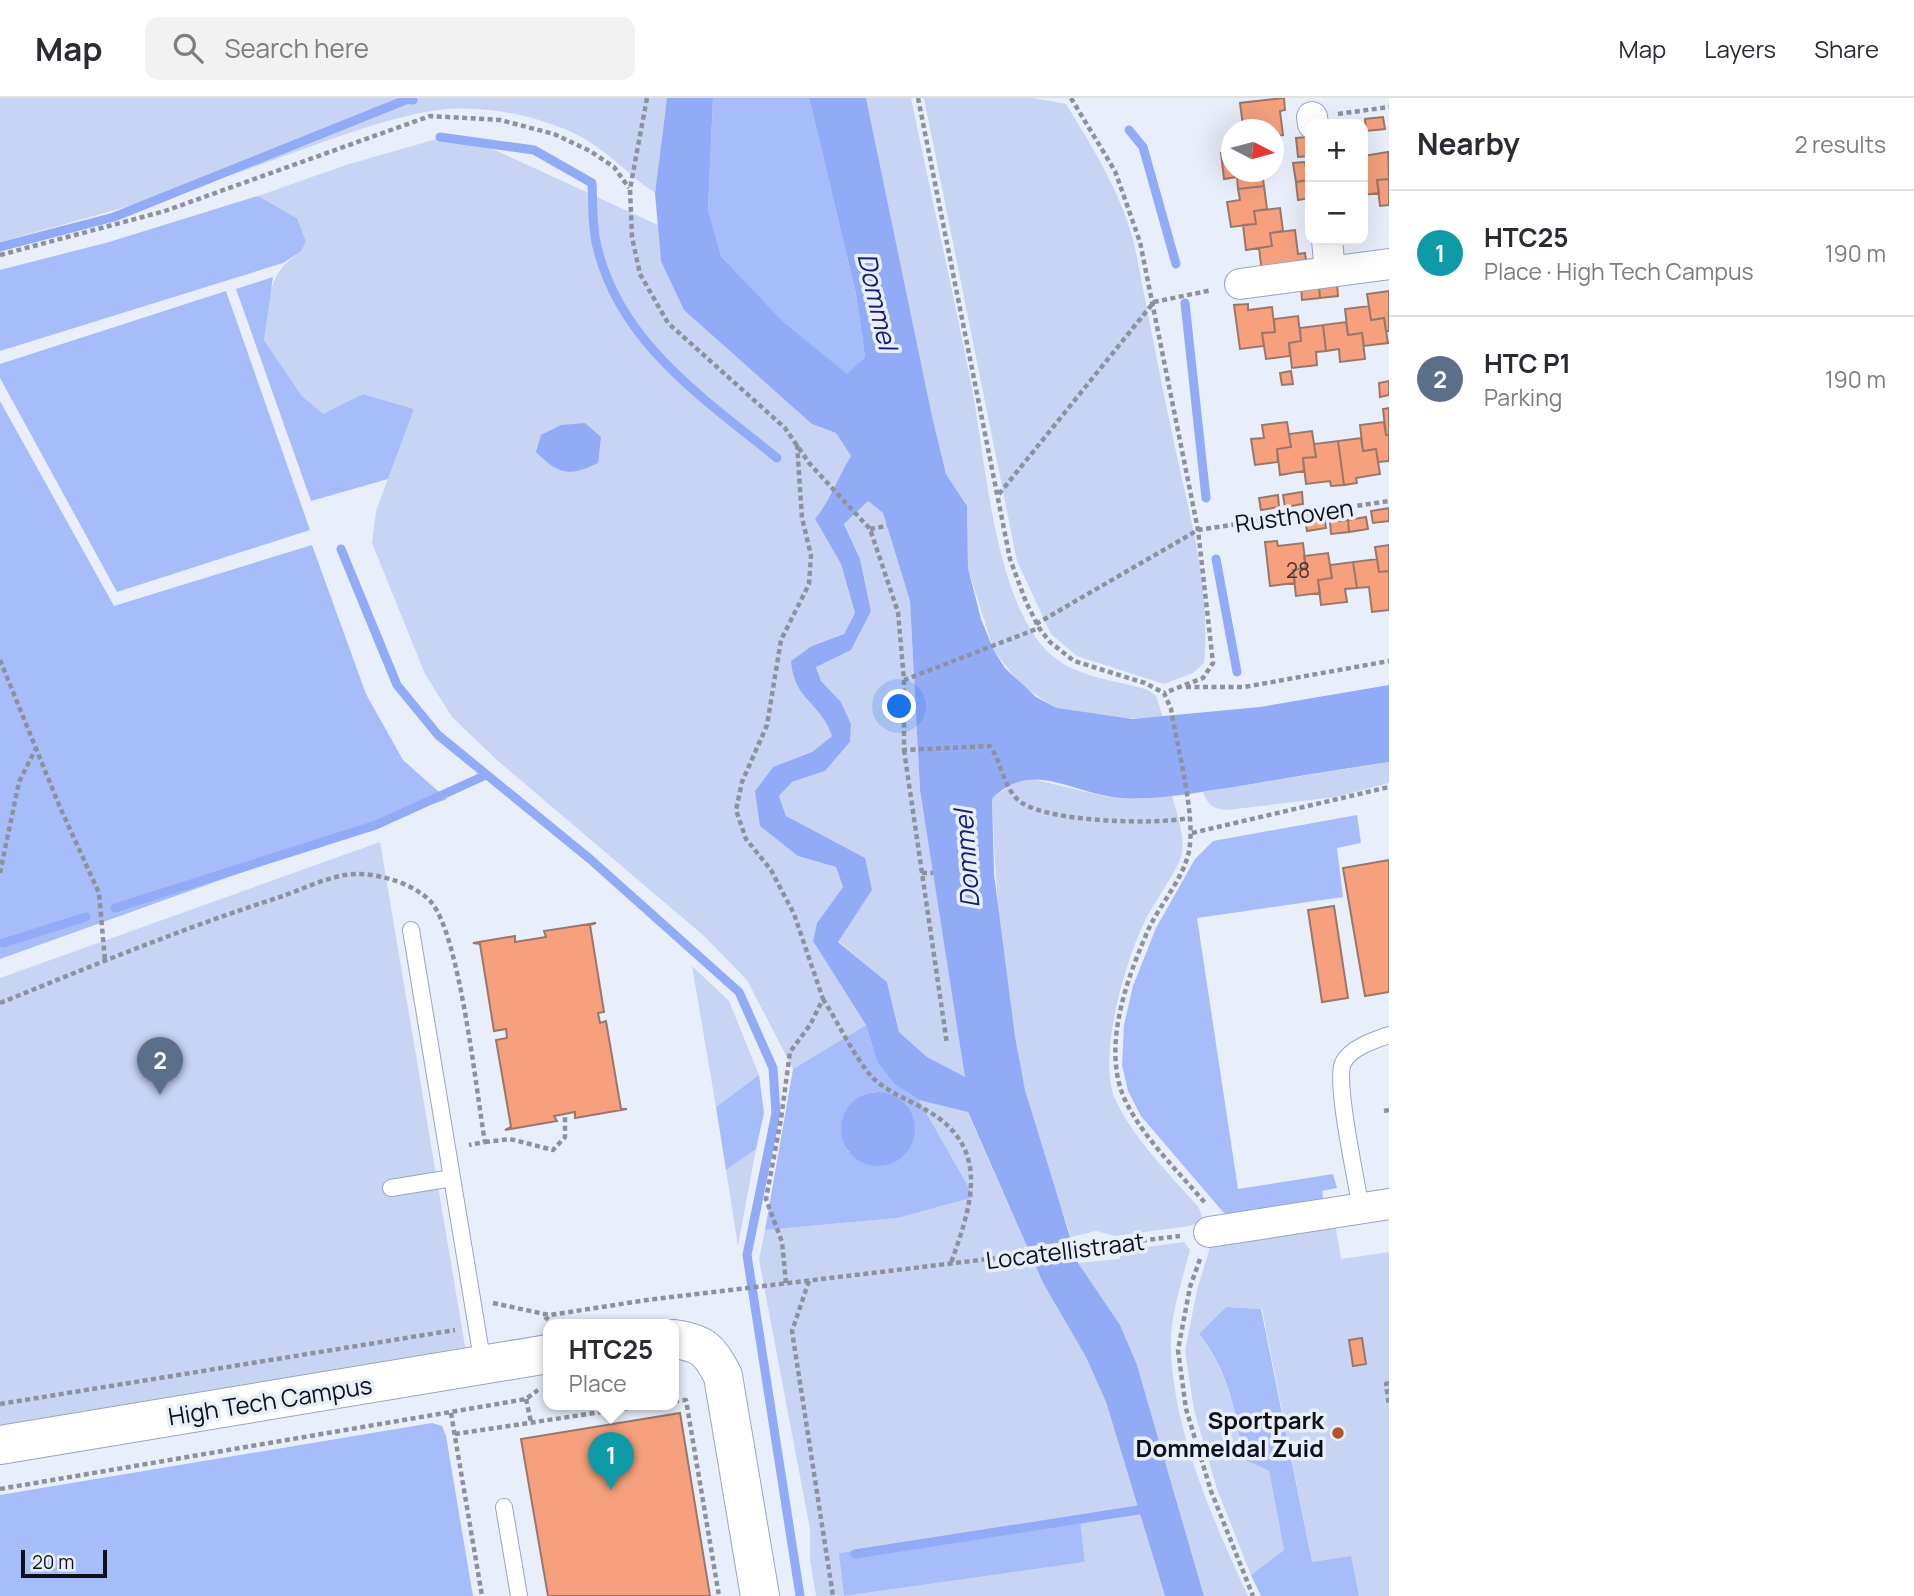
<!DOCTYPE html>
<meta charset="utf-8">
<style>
body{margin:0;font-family:Manrope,sans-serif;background:#f2f2f3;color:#2b2b33}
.controls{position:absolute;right:21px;top:21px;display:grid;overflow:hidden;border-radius:14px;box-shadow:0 7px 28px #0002}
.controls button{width:63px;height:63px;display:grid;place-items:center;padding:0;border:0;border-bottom:2px solid #e1e1e2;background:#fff;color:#2b2b33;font:35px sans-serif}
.compass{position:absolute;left:1221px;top:21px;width:63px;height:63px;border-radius:50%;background:#fff;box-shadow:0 7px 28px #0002;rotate:96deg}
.scale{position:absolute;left:21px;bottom:18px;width:86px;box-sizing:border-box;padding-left:7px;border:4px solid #0d111c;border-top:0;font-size:19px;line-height:24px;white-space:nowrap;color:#0d111c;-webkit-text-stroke:5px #e9eefb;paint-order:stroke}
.you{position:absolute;left:900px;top:609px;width:24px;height:24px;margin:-18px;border:5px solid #fff;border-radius:50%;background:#1a73e8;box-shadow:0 0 0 10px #1a73e833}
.badge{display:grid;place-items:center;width:46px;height:46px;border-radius:50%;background:#b75223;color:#fff;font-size:23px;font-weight:700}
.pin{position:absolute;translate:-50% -58px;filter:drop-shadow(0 2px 4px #0008)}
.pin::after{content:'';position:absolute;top:37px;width:24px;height:21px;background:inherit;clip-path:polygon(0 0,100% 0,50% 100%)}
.popup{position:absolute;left:543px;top:1221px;width:136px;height:91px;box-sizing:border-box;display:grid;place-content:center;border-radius:14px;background:#fff;filter:drop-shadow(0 2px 5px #0005);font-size:23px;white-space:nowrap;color:#7c7c81}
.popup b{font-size:26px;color:#2b2b33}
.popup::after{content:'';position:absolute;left:50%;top:100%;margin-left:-14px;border:14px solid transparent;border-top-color:#fff}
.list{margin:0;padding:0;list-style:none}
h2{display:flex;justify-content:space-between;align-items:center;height:91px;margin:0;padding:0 28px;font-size:30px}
h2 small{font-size:23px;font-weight:400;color:#7c7c81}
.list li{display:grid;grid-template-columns:46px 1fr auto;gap:21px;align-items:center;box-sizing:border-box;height:126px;padding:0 28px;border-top:2px solid #e1e1e2}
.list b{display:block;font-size:26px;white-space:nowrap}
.list p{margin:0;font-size:23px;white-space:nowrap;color:#7c7c81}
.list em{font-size:23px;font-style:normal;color:#7c7c81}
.icon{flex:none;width:38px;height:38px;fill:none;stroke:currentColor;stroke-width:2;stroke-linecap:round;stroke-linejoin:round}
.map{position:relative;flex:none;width:1389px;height:1498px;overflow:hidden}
header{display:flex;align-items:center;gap:42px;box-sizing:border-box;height:98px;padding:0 35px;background:#fff;border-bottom:2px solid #e1e1e2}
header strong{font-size:33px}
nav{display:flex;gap:38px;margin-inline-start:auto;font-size:24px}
.search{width:490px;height:63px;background:#f2f2f3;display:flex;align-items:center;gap:18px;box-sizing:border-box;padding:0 24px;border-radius:14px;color:#7c7c81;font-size:26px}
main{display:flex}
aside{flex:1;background:#fff}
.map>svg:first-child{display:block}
.green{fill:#c8d4f3;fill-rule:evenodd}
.forest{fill:#a7bdfa;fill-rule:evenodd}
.water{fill:#91abf6;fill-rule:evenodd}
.pier{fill:#e9eefb}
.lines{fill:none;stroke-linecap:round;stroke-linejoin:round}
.stream{stroke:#91abf6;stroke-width:9}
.building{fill:#f6a07d;stroke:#99786b;stroke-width:2}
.lane-casing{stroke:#99a4c2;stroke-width:18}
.street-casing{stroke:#99a4c2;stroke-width:32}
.secondary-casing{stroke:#99a4c2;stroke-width:40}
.path{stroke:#8c919d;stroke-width:4.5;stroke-dasharray:5 3.5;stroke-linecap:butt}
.lane{stroke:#fff;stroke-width:16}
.street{stroke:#fff;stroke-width:30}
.secondary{stroke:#fff;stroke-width:38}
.poi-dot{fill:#b75223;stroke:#e9eefb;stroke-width:2.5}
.labels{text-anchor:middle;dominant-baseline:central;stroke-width:7;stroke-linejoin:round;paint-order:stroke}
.number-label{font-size:21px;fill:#473534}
.street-label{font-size:24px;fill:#0d111c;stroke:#e9eefb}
.poi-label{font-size:24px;font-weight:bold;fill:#0d111c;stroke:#e9eefb;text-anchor:end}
.water-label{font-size:26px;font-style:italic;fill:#152075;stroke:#e9eefb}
</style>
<header>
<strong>Map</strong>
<div class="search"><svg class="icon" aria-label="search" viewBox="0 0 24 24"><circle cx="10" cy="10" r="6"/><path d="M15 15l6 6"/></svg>Search here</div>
<nav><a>Map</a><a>Layers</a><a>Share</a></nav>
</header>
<main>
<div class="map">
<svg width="1389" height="1498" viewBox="0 0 1389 1498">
<rect width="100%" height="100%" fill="#e9eefb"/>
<path class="green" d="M0,0H667L655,95C625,74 602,47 569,33C531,16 479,7 438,12C378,20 299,54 240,74C161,100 80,122 0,144Z
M866,0H911C931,97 953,193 972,290C986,364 994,497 1046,552C1073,580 1113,581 1148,592L1156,598L1163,619L1116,621L1057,610L1023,589L994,553L968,470L967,408L946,376L932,318Z
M924,0H1033L1066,6C1094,52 1120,93 1134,145C1148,215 1161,285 1176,354C1191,422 1211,495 1204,565L1193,575L1164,586L1077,558L1051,536L1017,463Z
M440,40L465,41L486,48L658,127L661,163L812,326L836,335L851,358C838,380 831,401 815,421L841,466L855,515L844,536L812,548L807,602L826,619L832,638L812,654L773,669L755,693L798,758L836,769L843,789L817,825L813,843L866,927L793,971L747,882L704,838L498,663L452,619L425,576L372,445L376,413L414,311L363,296L323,317L302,298L264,242C270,203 265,177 300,154L297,120L258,98L346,67Z
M868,403L883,415L910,503L920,692L966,980L927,959L899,934L887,884L838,843L872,792L818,737L786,718L779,698L792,684L825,673L850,644L851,626L841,604L821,583L816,568L851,552L871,512L860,461L844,425Z
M1389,664V685L1336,699L1227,712C1213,711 1208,707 1203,694Z
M1032,681L1107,699L1172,697C1176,714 1185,737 1182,755C1179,771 1152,807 1144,825C1125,864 1097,960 1115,1001C1134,1042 1170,1076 1199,1110L1202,1118L1197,1125L1190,1128L1115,1138L1096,1133L1071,1139C1055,1090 1037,1042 1025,992C1003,896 996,798 992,701L1015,684Z
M380,744L466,1254L0,1332V880Z
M692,868L729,903L759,977L716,1009Z
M919,1002L967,1013L1043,1185L1086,1259L1106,1304L1165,1498H816L810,1462V1431L759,1162L765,1132L898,1120L973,1099ZM1080,1421L1085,1464L844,1498L840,1455Z
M756,1051L738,1148L726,1072Z
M1335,1124L1341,1161L1389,1154V1498H1359L1350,1459L1312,1464L1262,1211L1226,1209L1199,1237C1228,1273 1236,1315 1243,1361L1269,1373L1284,1452L1251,1477L1217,1391L1194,1312L1185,1253L1197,1192L1212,1143Z
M1184,1144L1190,1152C1182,1183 1169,1221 1171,1253C1174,1334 1214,1425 1248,1498H1204L1137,1267L1078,1165L1120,1161L1119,1153Z"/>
<path class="forest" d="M713,0H809L856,196L865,259L847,277L781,223L721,158L708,111Z
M258,98L297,120L306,144L300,154L283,165L0,253V172L109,144Z
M273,179L264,242L302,298L323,316L363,296L414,311L388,381L311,403L236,191Z
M226,193L310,432L117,494L0,280V266Z
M0,303L114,508L312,447L366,596L403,662L447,701L0,861Z
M1357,717L1361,745L1337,750L1343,799L1197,820L1238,1091L1333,1076L1337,1090L1322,1093L1325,1108L1234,1121L1223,1114L1141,1018L1128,993L1122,967L1124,927L1133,888L1156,830L1195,761L1213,743Z
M866,927L877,964L894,986L919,1002L974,1099L898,1120L765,1132L793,971ZM874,994C895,995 908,1004 914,1025L848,1054L841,1033L863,997Z
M759,977L764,1015L756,1051L726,1072L716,1009Z
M1226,1209L1261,1211L1312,1464L1351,1458L1359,1498H1261L1251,1477L1284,1452L1269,1373L1243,1361C1236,1314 1229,1274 1199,1236Z
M432,1325L442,1328L446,1338L473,1498H0V1397Z
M1080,1421L1085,1464L844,1498L839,1455Z"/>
<path class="water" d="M667,0H713L708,111L721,158L782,223L847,276L865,259L856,196L809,0H866L932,318L946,376L967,408L968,470L981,521L994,553L1005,570L1036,599L1057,610L1132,621L1260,609L1389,587V664C1341,671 1293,679 1246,687C1206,693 1163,702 1123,700C1074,698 1032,659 992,701L994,776L1015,939L1025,992L1078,1165L1120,1227L1137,1267L1204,1498H1165L1106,1304L1086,1259L1043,1185L968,1014L919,1002L894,986L877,964L866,927L813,843L817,825L843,789L836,769L798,758L760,728L755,693L773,669L812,654L832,638C821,604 794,603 791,563L812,548L844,536L855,515L841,466L815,421C831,401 838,379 851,358L836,335L812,326L684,212L661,163L655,95ZM868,403L883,415L910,503L920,692L965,979L927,959L899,934L887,884L838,844L872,792L865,760L786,718L779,698L792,684L825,673L850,644L851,626L841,604L821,583L816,569L851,552L871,513L860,461L844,426Z
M585,325L601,339L598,365C569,379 559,377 536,354L541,337L561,327Z
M841 1031a37 37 0 1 1 74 0a37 37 0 1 1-74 0Z"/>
<path class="pier" d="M1075,1143L1079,1159L1030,1165L1023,1149Z"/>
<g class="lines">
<path class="stream" d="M1129,32L1143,49L1176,166
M440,39L534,52L592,85C593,104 592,125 596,144C617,243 703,300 777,360
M0,149L114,119L408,1L413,2
M1185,205L1206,400
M341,451L397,587L438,637L590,761L739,894L773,970L776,1015L747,1157L800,1498
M1216,461L1237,574
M115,810L376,727L486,677
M3,845L86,819
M855,1456L1138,1412"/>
</g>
<path class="building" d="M1284,0L1285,12L1280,13L1283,37L1274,38V32H1257L1256,27L1243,28L1240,5Z
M1383,19L1385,31L1366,33L1365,21Z
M1308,39L1310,58L1298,59L1296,40Z
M1232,54V74H1262L1264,88L1238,91L1237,79L1224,81L1221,55Z
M1388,54L1389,81L1377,82L1379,95L1363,97V58Z
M1305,64L1308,82L1296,84L1293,65Z
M1389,81V107L1380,108L1377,82Z
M1308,82L1310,100L1298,102L1296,84Z
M1264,88L1267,111L1254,113L1256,126L1231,129L1227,104L1240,102L1238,91Z
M1280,110L1283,133L1270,135L1272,148L1246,152L1243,127L1256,126L1254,113Z
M1295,132L1298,156L1305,155L1307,169L1262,174L1259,150L1272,148L1270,135Z
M1337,186L1338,198L1320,200L1319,188Z
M1319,188L1320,200L1302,202L1301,190Z
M1389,193V233H1386L1384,220L1371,222L1367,196Z
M1248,206V212L1272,209L1275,234L1262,235L1264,248L1240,251L1234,207Z
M1369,208L1371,222L1384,220L1388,245L1364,248L1362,235L1348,237L1345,211Z
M1298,218L1301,243L1289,245L1290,258L1266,261L1262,235L1275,234L1274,221Z
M1346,224L1348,237L1362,235L1365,261L1340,264L1339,251L1326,253L1323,227Z
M1323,227L1326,253L1316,254L1317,267L1292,270L1289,245L1301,243L1300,230Z
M1291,273L1293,286L1282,287L1280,275Z
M1389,283V297L1380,299L1379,285Z
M1389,310V337H1386L1383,311Z
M1287,324L1291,349L1277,351L1278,364L1255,367L1251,341L1264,340L1262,327Z
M1384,324L1386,337H1389V363L1378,364L1376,351L1363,353L1360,327Z
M1312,333L1316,359L1303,360L1304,373L1280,377L1277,351L1291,349L1289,336Z
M1361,340L1363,353L1376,351L1380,376L1356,380L1357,385L1344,387L1338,343Z
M1338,343L1344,387L1331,388L1330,383L1306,386L1303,360L1316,359L1314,346Z
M1302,394L1303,406L1285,409L1283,397Z
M1278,397L1279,409L1261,412L1259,400Z
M1389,410V423L1373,425L1371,413Z
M1324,418L1326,430L1307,433L1305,421Z
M1366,419L1368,431L1349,434L1348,422Z
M1348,422L1349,434L1331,436L1330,424Z
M1277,443L1278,448L1303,445L1306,470L1293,472L1295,485L1270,488L1265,444Z
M1389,447V473L1379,474L1375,449Z
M1328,455L1332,480L1318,482L1320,495L1296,498L1293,472L1306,470L1304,458Z
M1377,461L1379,474L1389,473V512L1372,514L1369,489L1357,490L1353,464Z
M1353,464L1357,490L1345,491L1347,504L1321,507L1318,482L1332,480L1330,467Z
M1389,762V894L1365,898L1343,770Z
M1334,808L1348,900L1322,904L1308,812Z
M596,825L590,827L604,914L598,915L600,925L606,923L621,1011H627L575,1020V1014L554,1018L557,1023L505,1032L511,1029L496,942L507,940L506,931L494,933L480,846L473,845L515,838V844L546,839L544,833Z
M1362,1240L1366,1266L1353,1268L1349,1242Z
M680,1315L710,1498H548L521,1341Z"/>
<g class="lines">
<g class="lane-casing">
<path id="lane" d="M411,832L483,1267
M391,1090L452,1080
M1358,1095C1354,1070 1335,984 1343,965C1350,950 1374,942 1389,937
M504,1409L519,1498"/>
</g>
<g class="street-casing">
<path id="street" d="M1312,19L1313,26
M1327,142L1330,174
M1240,186L1389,166
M1209,1134L1389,1106"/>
</g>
<g class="secondary-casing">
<path id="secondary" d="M674,1241C703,1245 710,1252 723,1278L760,1498
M0,1347L548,1256"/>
</g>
<path class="path" d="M647,0L630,91L632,139L640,176L668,225L785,330L809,365L870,431L898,514L904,582L1039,530
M918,0L1010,461L1026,504L1039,530L1050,544L1074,563L1145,585L1164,595L1171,611C1177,649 1196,717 1189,753C1184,779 1162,804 1150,828C1129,875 1104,940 1121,992C1135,1032 1179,1074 1206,1106
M1071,0L1115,73L1140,144L1198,432L1213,565L1203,580L1164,595
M1338,16L1389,9
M0,157L165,113L430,18L500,22L554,36L590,53L614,69L629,90
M999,396L1154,204L1212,192
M870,431L887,428
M1036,526L1198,432L1389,403
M0,562L59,707L99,795L105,863
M904,582V652L990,648C1002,665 1004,693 1022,705C1051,724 1155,727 1189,720
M1186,589H1244L1389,563
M904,652L947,946
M1192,735L1389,689
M0,775L19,684L36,650
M922,775H933
M823,901C839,926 853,957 872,979C885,993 911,1003 928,1013C992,1051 971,1108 951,1165
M0,905C92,868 183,830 277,800C302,792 331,776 358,776C380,776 415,786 431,804C460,837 476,993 485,1044L469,1047
M1384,1013L1389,1012
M485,1044L510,1041L553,1052L565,1039V1016
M1200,1161L1190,1189L1178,1252L1186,1311L1211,1393L1253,1498
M809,1183L792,1233L833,1498
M786,1185L782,1144L766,1101L781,1021L790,954L810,927L823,901L794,816L771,772L746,741L736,712L742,684L767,627L781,542L809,486L811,457L802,420L797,346
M493,1205L549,1217
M545,1222L550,1217L647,1202L1180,1138
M1389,1285L1386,1286L1389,1307
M526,1301L531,1324
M674,1303L686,1302L719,1498
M0,1306L455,1232
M451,1315L482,1498
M455,1336L655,1306
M0,1391L509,1304L526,1301L538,1292"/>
<use href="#lane" class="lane"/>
<use href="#street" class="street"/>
<use href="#secondary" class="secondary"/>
</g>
<circle class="poi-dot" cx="1338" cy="1335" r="7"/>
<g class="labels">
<g class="number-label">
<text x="1298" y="472">28</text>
</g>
<g class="street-label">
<text transform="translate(1294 417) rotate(-8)">Rusthoven</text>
<text transform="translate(1065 1152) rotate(-7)">Locatellistraat</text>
<text transform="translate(270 1302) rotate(-9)">High Tech Campus</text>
</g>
<g class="poi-label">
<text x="1324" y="1321">Sportpark<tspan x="1324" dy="28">Dommeldal Zuid</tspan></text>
</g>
<g class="water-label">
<text transform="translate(878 203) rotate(77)">Dommel</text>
<text transform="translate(966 761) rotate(-94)">Dommel</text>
</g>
</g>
</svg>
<div class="controls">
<button>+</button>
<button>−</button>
</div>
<svg class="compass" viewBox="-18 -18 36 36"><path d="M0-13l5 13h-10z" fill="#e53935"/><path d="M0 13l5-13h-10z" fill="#7c7c81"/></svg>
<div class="scale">20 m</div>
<div class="you"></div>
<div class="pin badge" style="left:611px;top:1392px;background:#0f9aa8">1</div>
<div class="popup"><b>HTC25</b>Place</div>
<div class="pin badge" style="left:160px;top:997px;background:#5c6f8a">2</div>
</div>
<aside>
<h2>Nearby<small>2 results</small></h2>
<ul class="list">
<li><span class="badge" style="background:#0f9aa8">1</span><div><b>HTC25</b><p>Place · High Tech Campus</p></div><em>190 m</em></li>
<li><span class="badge" style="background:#5c6f8a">2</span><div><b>HTC P1</b><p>Parking</p></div><em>190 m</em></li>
</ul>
</aside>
</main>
